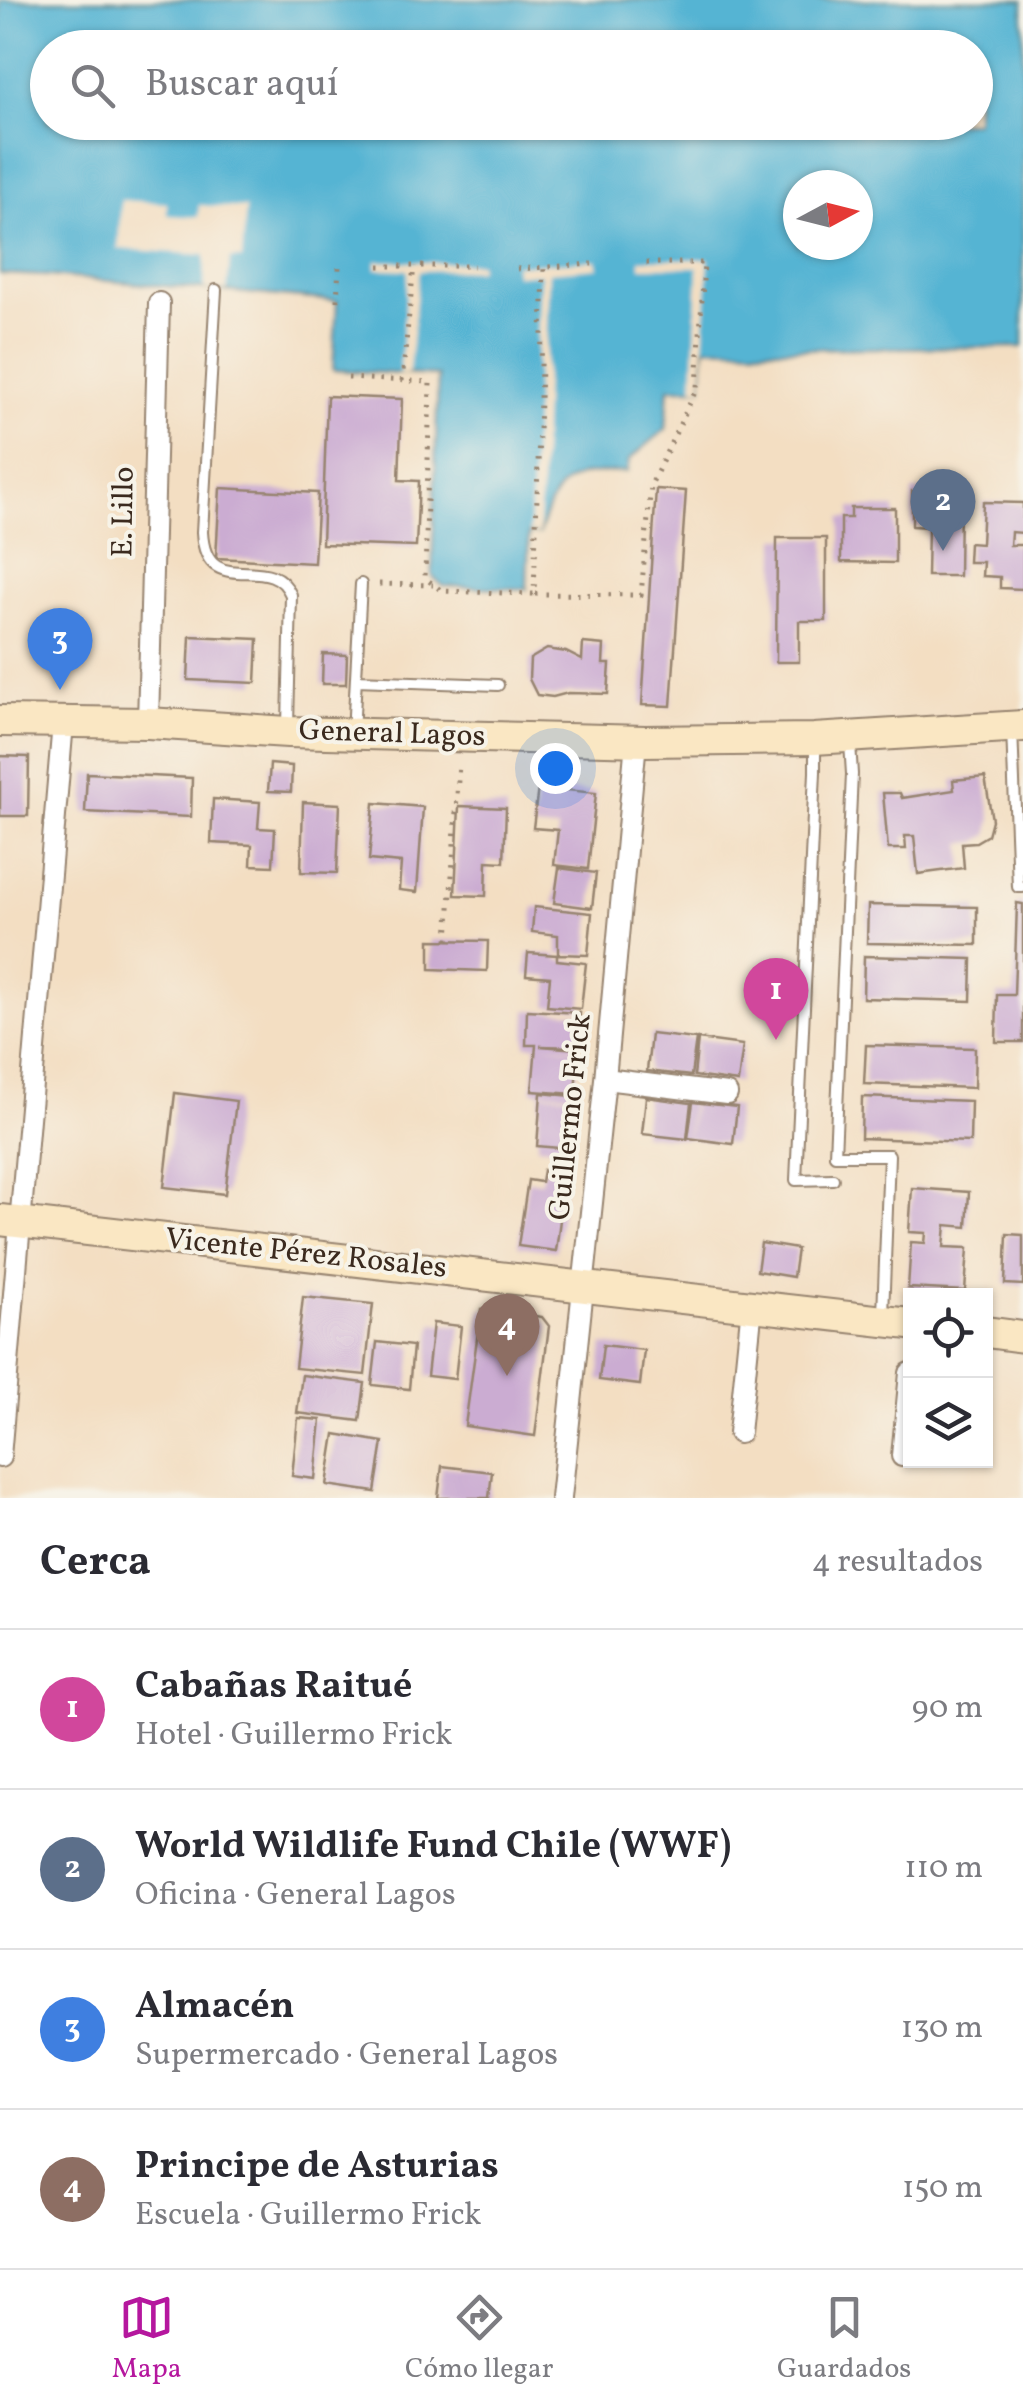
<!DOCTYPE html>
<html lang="es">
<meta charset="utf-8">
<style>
body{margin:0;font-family:Vollkorn,serif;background:#f2f2f3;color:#2b2b33}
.controls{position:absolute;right:30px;bottom:30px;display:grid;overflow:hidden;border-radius:0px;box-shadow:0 2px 8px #0004}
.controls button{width:90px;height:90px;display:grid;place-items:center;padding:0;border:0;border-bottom:2px solid #e1e1e2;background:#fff;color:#2b2b33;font:50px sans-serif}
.compass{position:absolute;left:783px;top:170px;width:90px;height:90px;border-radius:50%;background:#fff;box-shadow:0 2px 8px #0004;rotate:83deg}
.you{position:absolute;left:555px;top:768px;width:35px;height:35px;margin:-25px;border:8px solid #fff;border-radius:50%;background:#1a73e8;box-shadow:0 0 0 15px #1a73e833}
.badge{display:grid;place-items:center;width:65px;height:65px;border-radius:50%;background:#b5179e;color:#fff;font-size:32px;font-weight:700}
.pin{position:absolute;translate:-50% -82px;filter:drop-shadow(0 2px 5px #0008)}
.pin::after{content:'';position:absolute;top:52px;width:35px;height:30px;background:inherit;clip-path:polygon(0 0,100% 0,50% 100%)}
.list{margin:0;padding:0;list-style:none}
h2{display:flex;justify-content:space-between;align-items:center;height:130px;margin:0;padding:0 40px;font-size:42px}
h2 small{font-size:32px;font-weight:400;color:#7c7c81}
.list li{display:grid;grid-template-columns:65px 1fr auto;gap:30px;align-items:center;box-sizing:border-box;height:160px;padding:0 40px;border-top:2px solid #e1e1e2}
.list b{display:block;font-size:38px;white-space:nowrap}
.list p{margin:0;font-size:32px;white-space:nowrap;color:#7c7c81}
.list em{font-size:32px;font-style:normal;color:#7c7c81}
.icon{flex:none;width:55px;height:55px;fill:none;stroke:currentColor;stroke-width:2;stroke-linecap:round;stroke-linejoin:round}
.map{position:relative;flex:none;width:1023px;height:1498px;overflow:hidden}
.search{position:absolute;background:#fff;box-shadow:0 2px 8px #0004;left:30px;right:30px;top:30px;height:110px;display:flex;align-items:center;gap:25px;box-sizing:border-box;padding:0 35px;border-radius:55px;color:#7c7c81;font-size:38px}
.sheet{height:770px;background:#fff}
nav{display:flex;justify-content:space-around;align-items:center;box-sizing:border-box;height:140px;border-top:2px solid #e1e1e2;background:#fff;font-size:28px;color:#7c7c81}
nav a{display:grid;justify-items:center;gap:5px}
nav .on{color:#b5179e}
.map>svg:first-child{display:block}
.water{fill:#54b4d3;stroke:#486f78;stroke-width:2.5;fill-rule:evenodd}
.pier{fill:#f3dec2}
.building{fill:#cbacd2}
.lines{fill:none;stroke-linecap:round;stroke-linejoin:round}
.lane-casing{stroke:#978470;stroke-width:14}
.street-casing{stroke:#978470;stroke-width:24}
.secondary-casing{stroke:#978470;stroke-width:34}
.path{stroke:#978470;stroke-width:5;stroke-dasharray:2.5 8;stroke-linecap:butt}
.lane{stroke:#fff;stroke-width:10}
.street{stroke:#fff;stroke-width:20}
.secondary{stroke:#fae7c3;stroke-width:30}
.labels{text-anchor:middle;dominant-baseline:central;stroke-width:8;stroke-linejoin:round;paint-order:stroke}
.street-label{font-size:30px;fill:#3b2a1e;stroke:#f7f3e8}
</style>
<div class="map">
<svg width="1023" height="1498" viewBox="0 0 1023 1498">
<rect width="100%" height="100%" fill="#f7f3e8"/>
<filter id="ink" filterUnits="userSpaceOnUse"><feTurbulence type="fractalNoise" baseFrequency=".01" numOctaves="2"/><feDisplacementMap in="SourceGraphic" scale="20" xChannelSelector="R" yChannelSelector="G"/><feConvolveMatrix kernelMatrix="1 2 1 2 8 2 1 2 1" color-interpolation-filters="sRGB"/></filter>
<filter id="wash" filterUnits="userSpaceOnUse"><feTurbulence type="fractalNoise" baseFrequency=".0048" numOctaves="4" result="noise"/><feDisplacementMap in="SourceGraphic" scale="40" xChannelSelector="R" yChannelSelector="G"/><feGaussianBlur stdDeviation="2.25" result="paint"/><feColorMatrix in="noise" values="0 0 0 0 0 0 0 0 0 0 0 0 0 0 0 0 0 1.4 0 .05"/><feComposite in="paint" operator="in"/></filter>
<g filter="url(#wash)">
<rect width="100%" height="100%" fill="#f3dec2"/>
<path class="water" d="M0,0H1023V347L759,349L705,347L702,388H669L666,429L629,460L627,472C568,472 557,477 539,534L529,533L527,589L443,586L432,576L438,376L333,370L337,301L50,276L0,274ZM48,48H976V122H48ZM798,185H858V245H798Z"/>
<path class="pier" d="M121,200L167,203V215L198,217L199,205L246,208L242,259H230L227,291L204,290L205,255L118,249Z
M640,259H709L702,388L693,387L698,267H640Z
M596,260L598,268L549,272L539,534L529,533L540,274L515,275L514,265Z
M376,261L479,263V270L419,271L409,373L403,375L399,374L408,270L376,269Z"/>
<g id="blocks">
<path class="building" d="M327,396L402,399L399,480L419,481L416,547L322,544Z
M220,488L318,493L314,563L216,558Z
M656,489L686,491L671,706L642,705Z
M912,491H948L947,502H960L959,576H927L928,527L912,526Z
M983,502L1023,503V533L1011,532L1010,545H1023V589L1000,588V577L982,576L983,562H968L969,543L981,544Z
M851,508H895V563L841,562V518H851Z
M777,538H826V621H799V662H776Z
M190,636L258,639L256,683L188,680Z
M583,643L604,645L603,664H610L608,694L568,693L553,697L537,695L529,679L530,659L547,649L566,652L582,660Z
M323,654L347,655L346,684H322Z
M0,756L29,757L28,816H0Z
M270,764L292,766L291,792L268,791Z
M87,773L192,778L191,817L85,812Z
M985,777L992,820L988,835L976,842L962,843L964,868L918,874L914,836H905L906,849H888L883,793H900L902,798L954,790L953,780Z
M538,787L596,793L588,869L554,865L558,830L533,828Z
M213,799L260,802L258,828L275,829L273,866L251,865L252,845L211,843Z
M303,802L340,804L337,873L301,872Z
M374,803L423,807L417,892L399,890L401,863L369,860Z
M459,806L506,808L504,862L487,861L486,896L455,895Z
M559,868L596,873L592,908L554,903Z
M1017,903L1023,904V1042H996L997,995H1014Z
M868,905L977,907V945L867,943Z
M534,907L592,913L588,955L558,954V935L532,932Z
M430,940L488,941L487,971L430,969Z
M528,953L557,955V960L586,963L581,1009L547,1006L550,977L526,975Z
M864,956L972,959L971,1001L863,998Z
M527,1010L580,1013L578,1047L540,1046L578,1049L575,1094L532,1091L536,1045H526Z
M651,1034L696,1039L691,1076L647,1071Z
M698,1039L743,1045L738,1082L694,1076Z
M866,1045L975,1048L974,1088L864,1084Z
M175,1093L236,1101L225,1194L164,1187Z
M541,1093L573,1096L570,1149L537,1146Z
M646,1097L691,1103L687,1139L642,1134Z
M862,1097L971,1101L970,1142L861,1138Z
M693,1102L737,1107L733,1144L688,1138Z
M543,1170L566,1173L556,1251L518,1246L528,1180L541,1182Z
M912,1188L969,1192L967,1227L946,1225L944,1247L968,1248L965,1291L908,1288L911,1242L925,1243L926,1233L909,1232Z
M1007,1234L1023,1235V1285L1005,1284Z
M761,1243L797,1249L793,1277L757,1271Z
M303,1297L373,1304L365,1375L295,1368Z
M481,1309L542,1317L549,1326L535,1436L465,1426Z
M433,1323L461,1326L455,1379L427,1376Z
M377,1342L413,1346L409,1389L372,1385Z
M603,1345L644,1350L640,1385L599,1380Z
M302,1375L365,1383L360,1421L297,1413Z
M298,1418L321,1420L315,1479L292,1476Z
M335,1434L383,1442L375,1492L327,1485Z
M442,1466L492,1472L489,1498H438Z"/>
</g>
</g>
<g filter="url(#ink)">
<use href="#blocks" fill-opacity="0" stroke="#978470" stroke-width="2.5"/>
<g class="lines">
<g class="lane-casing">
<path id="lane" d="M216,290L202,532C206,603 271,547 291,595L288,726
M356,680L498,685
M1012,728L1018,887H1023
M353,733L361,584
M850,743L852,774L835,1155H889L883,1315
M815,745V772L796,1180L833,1179"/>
</g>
<g class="street-casing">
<path id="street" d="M148,723L159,303
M605,1079L727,1094
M739,1433L752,1305
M902,1456L910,1373
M0,1457L63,723
M561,1498L605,1079L636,741"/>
</g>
<g class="secondary-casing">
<path id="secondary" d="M0,721L148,723L288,732L645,741L814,739L1023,726
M0,1220L910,1324
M986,1332L1023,1337"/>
</g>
<path class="path" d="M379,266H474
M517,269L592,264
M337,301L339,266
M348,378L430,382L425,578L442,591L534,594L544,268
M402,381L414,266
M379,584L433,585
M535,594L641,595L651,485L697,388L704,263H641
M448,940L459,763"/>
<use href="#lane" class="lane"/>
<use href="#street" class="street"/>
<use href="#secondary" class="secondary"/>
</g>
</g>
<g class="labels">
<g class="street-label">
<text transform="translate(124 512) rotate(-89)">E. Lillo</text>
<text transform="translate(392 734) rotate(2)">General Lagos</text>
<text transform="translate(571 1117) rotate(-84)">Guillermo Frick</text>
<text transform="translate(306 1254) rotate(6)">Vicente Pérez Rosales</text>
</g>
</g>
</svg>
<div class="controls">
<button><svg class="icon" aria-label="locate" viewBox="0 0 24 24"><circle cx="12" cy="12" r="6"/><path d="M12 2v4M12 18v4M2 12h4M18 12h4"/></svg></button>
<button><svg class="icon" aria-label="layers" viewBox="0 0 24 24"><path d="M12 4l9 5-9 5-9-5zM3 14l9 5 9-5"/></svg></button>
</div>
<svg class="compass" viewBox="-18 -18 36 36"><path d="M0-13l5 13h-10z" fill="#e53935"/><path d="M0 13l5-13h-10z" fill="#7c7c81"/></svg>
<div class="you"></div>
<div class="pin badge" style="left:776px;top:1040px;background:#d1479c">1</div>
<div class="pin badge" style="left:943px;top:551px;background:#5c6f8a">2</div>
<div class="pin badge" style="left:60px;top:690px;background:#3f7fe0">3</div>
<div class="pin badge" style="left:507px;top:1376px;background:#8d6e63">4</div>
<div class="search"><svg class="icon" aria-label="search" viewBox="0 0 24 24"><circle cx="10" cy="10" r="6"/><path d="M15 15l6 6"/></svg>Buscar aquí</div>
</div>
<section class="sheet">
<h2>Cerca<small>4 resultados</small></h2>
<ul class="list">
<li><span class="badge" style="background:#d1479c">1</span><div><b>Cabañas Raitué</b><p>Hotel · Guillermo Frick</p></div><em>90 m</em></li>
<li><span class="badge" style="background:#5c6f8a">2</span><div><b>World Wildlife Fund Chile (WWF)</b><p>Oficina · General Lagos</p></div><em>110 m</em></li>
<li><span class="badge" style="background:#3f7fe0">3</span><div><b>Almacén</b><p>Supermercado · General Lagos</p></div><em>130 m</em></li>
<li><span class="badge" style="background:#8d6e63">4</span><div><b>Principe de Asturias</b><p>Escuela · Guillermo Frick</p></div><em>150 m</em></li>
</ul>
</section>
<nav>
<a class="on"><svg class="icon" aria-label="map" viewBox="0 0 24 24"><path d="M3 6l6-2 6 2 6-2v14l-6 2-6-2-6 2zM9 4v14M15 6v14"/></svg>Mapa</a>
<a><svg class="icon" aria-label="directions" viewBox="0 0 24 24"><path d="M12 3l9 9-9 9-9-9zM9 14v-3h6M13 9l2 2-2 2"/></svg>Cómo llegar</a>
<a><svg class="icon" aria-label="saved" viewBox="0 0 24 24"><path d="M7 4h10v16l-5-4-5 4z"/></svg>Guardados</a>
</nav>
